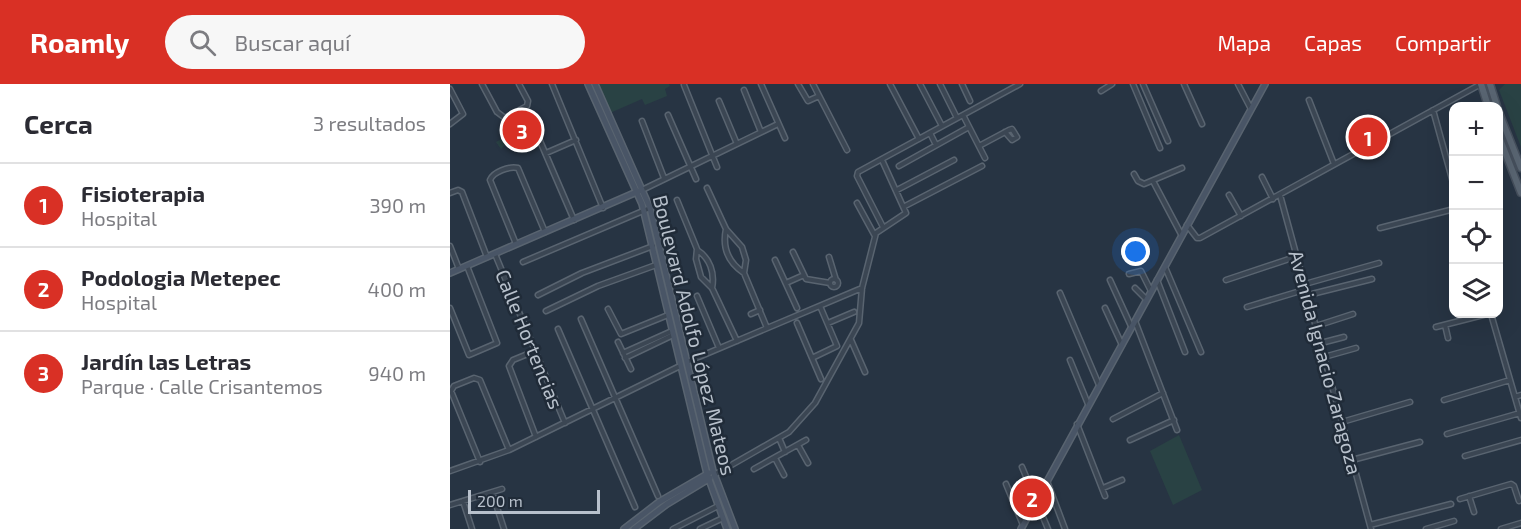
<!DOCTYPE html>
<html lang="es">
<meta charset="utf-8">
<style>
body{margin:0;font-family:"Exo 2",sans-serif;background:#f7f7f7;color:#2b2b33}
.controls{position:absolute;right:18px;top:18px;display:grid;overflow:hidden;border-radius:12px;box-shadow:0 6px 24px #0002}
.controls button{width:54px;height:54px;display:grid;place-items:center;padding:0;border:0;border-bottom:2px solid #e1e1e2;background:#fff;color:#2b2b33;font:30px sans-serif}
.scale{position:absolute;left:18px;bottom:15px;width:132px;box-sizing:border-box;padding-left:6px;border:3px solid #b8c1cc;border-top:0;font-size:16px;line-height:21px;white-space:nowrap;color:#b8c1cc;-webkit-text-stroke:4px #202b38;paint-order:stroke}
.you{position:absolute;left:686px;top:168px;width:21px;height:21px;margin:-15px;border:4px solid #fff;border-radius:50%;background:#1a73e8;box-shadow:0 0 0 9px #1a73e833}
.badge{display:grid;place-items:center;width:39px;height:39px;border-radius:50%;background:#d93025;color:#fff;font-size:20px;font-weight:700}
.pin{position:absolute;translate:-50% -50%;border:3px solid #fff;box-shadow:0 2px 6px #0006}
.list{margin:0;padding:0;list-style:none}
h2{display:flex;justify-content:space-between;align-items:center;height:78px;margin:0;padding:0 24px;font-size:26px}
h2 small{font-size:20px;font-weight:400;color:#7c7c81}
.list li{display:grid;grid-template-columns:39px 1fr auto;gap:18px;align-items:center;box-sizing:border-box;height:84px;padding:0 24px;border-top:2px solid #e1e1e2}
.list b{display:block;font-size:22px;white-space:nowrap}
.list p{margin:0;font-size:20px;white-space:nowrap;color:#7c7c81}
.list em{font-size:20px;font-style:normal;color:#7c7c81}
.icon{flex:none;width:33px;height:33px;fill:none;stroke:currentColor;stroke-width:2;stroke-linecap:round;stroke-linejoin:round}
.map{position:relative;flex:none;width:1071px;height:445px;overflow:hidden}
header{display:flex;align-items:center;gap:36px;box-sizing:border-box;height:84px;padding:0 30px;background:#d93025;color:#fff}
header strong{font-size:28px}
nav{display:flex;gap:33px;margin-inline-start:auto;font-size:21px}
.search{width:420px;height:54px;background:#f7f7f7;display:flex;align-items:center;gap:15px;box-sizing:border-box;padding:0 21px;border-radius:33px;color:#7c7c81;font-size:22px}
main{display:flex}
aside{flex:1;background:#fff}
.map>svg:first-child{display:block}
.green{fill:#294244}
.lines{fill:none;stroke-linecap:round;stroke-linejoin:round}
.street-casing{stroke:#596470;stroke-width:7}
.secondary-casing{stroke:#596470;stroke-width:8}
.primary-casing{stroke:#454f5c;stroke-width:9}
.street{stroke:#3b4653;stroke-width:4}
.secondary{stroke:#495566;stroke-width:5}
.primary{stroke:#596572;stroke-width:6}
.labels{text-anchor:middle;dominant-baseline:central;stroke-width:5;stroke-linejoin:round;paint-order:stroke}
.street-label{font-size:20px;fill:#b8c1cc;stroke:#202b38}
</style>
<header>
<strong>Roamly</strong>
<div class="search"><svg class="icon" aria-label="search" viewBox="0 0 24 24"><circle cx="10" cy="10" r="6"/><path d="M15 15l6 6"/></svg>Buscar aquí</div>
<nav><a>Mapa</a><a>Capas</a><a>Compartir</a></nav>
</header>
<main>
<aside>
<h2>Cerca<small>3 resultados</small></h2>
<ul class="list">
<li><span class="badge">1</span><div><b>Fisioterapia</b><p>Hospital</p></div><em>390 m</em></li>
<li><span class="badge">2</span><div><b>Podologia Metepec</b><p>Hospital</p></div><em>400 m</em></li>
<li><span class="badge">3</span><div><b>Jardín las Letras</b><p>Parque · Calle Crisantemos</p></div><em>940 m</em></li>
</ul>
</aside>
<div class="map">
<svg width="1071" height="445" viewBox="0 0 1071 445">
<rect width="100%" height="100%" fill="#273443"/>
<path class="green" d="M148,0H219L220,2L215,5L217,12L195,21L192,15L160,29Z
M1055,0H1071V63L1049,6Z
M89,35L92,39L62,54L51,65L46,58Z
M729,351L752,406L723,421L700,367Z"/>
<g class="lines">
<g class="street-casing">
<path id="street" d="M32,0L47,28L55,34L77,22L78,17L69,0
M102,0L153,124
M311,0L335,54
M348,0L358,17L369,12
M363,0L397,66
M440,0L469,55
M470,0L492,42
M490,0L507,34
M512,0L520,17
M683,0L710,64
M693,0L718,57
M734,0L752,40
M788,0L801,25
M234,1L267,83
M0,5L13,30L0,40
M294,6L311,48
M651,7L662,0
M859,16L884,80
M269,17L287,60
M983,26L1004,102
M218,31L246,95
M513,31L535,74
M192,37L214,94
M84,43L124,136
M480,49L486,61
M529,62L559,46L562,45L567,53L562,56L555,48
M96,69L126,56
M449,82L519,43
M684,90L688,97L694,100L732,84
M812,93L823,115
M703,97L731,150
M257,104L276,145L292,163L296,176L294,189L317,244
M192,106L328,40
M447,106L504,76
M0,109L8,106L12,108L37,173
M779,111L791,132
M830,111L921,445
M227,116L247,165L246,175L251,193L262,204L287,257
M407,119L425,152
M455,122L532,82
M737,141L747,154H750L1031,0
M433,143L407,92L408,88L570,0
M930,144L1004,125
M276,145C272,164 279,179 294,189
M66,160L40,96C43,88 59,82 68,84L95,148
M0,162L9,185
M247,166C260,174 265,189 262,204
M343,168L356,195L380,199
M45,170L115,339
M379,173L386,196
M325,176L347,224
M73,178L200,124
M715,183L751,268
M679,190L691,187L701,207
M380 199a4 4 0 1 1 8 0a4 4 0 1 1-8 0Z
M660,196L681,242
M707,196L735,268
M776,196L848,172
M336,199L354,191
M855,200L929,179
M685,204L696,215
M610,209L649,301
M88,211L132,189L203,162
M858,211L922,195
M247,212L269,264
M797,223L857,205
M0,224L19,271L47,259L17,182
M655,224L672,261
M158,225L171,250L218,231
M96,227L148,202L206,181
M301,230L310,226
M1041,230L1071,334
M131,235L208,412
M685,237L727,346
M347,239L371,295
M378,239L404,228
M995,241L998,254
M866,242L903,230
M986,243L1037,230
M108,245L185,423
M401,256L415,288
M168,258L181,285
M871,259L894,253
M85,267L63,276L59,282L86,353
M173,269L222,247
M874,273L906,264
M175,274L223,251
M362,274L387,262L370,222
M620,276L638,320
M237,278L412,204
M1065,313L1071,311
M994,316L1060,296
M663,335L713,309
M892,338L960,318
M627,340L655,412
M997,350L1070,329
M329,354L335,368
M680,356L724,336
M348,361L358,379
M1015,372L1071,356
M325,374L334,391
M902,376L970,358
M30,378L1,307L4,302L24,294L30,296L59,366
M572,383L598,445
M304,385L356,356
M0,387L59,366L230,282
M264,391L339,348L365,319L409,239L412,204L426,149L456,129L432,76
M597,397L615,445
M556,400L573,441
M653,404L672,396
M42,408L54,445
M1019,412L1024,428
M1010,415L1061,400L1064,402L1069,417
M13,417L22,445
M0,421L52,405
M920,441L1001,420
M223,445L268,422
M250,445L273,434
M976,445L1004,437
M1051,445L1071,439"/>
</g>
<g class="secondary-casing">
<path id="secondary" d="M138,0L192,120L257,390L277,445
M145,0L200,124L263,387L285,445
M0,189L189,107
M174,445L209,418L259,389
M184,445L217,420L260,394
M571,445L815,0"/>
</g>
<g class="primary-casing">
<path id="primary" d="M1031,0L1038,22
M1040,0L1047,22
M1048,26L1071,84
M1048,50L1071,109"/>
</g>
<use href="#street" class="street"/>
<use href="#secondary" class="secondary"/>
<use href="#primary" class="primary"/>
</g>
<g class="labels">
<g class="street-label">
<text transform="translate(245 251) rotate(76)">Boulevard Adolfo López Mateos</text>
<text transform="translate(80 255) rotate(68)">Calle Hortencias</text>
<text transform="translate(876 278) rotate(75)">Avenida Ignacio Zaragoza</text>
</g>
</g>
</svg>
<div class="controls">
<button>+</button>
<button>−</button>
<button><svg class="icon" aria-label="locate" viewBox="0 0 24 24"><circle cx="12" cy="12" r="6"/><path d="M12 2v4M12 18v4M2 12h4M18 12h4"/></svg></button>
<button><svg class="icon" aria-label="layers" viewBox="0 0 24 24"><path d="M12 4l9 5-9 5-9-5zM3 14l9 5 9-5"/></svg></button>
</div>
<div class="scale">200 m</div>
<div class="you"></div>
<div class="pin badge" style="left:918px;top:53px">1</div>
<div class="pin badge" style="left:582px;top:414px">2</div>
<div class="pin badge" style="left:72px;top:46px">3</div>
</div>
</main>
